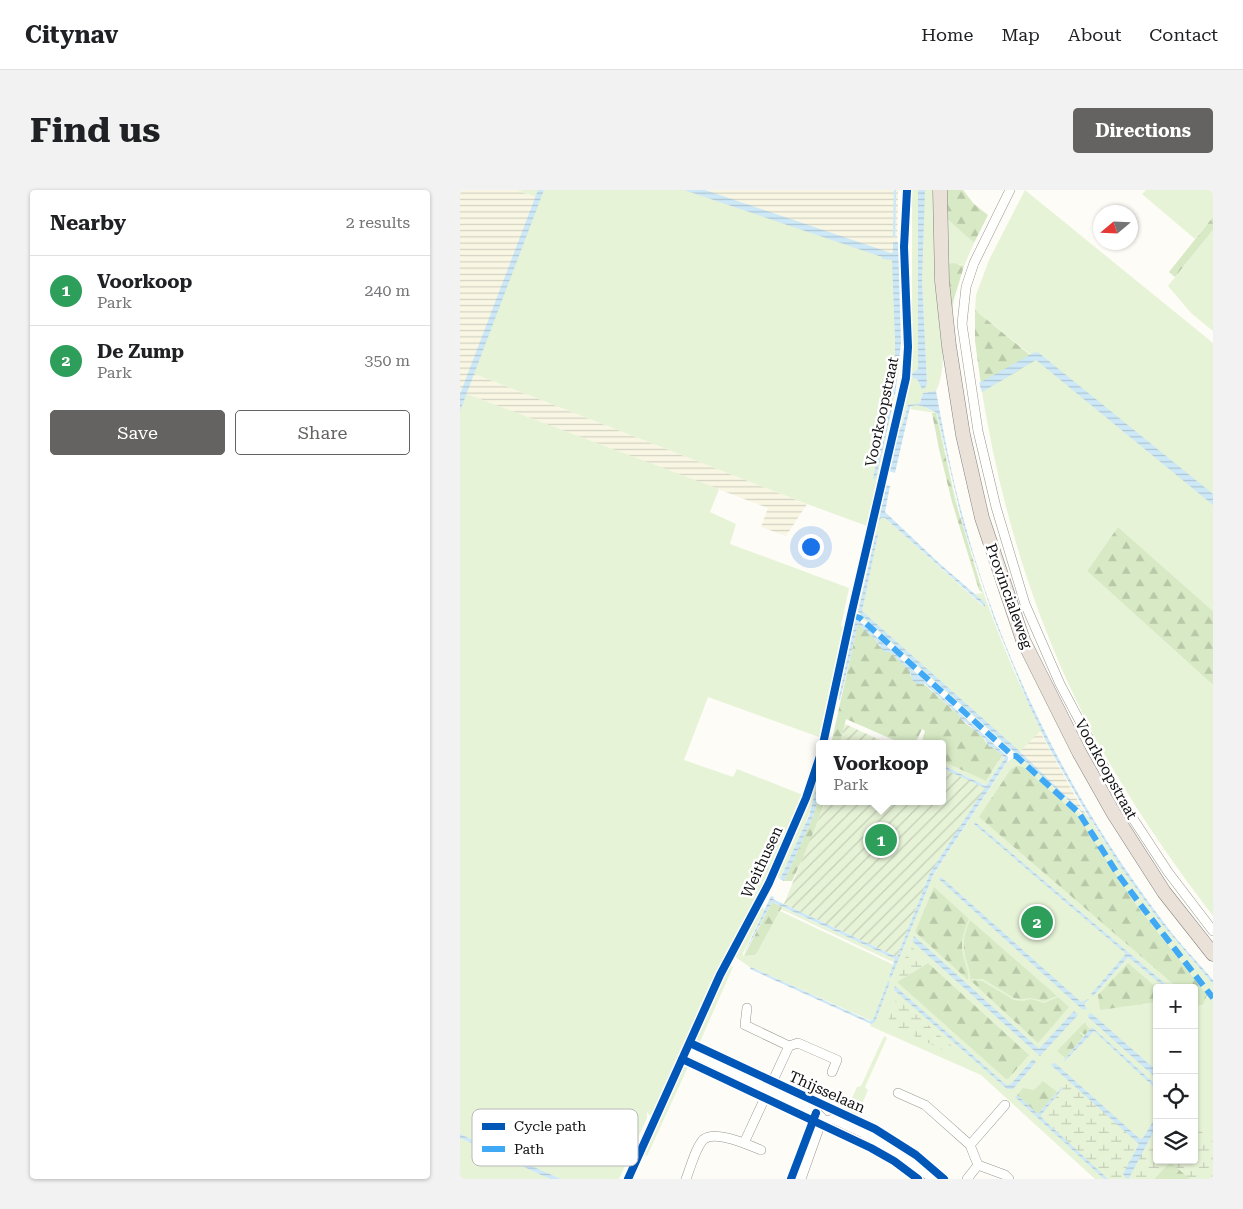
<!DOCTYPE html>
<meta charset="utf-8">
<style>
body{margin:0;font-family:"Roboto Serif",serif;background:#f2f2f2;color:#202124}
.controls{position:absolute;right:15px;bottom:15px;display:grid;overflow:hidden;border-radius:5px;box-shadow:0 1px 4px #0004}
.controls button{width:45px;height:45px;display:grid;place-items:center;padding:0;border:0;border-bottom:1px solid #e0e0e0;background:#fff;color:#202124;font:25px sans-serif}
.compass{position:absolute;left:633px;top:15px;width:45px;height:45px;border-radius:50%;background:#fff;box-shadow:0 1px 4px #0004;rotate:251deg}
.you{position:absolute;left:350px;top:356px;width:18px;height:18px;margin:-12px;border:4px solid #fff;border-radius:50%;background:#1a73e8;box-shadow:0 0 0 8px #1a73e833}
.badge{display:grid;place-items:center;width:32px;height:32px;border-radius:50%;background:#646362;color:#fff;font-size:16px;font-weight:700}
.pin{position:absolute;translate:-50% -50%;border:2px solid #fff;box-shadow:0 1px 5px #0006}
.popup{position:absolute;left:356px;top:550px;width:130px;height:65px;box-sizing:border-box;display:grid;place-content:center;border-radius:5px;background:#fff;filter:drop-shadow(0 1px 4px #0005);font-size:16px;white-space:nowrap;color:#757577}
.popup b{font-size:19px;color:#202124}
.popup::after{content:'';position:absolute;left:50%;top:100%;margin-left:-10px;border:10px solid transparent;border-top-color:#fff}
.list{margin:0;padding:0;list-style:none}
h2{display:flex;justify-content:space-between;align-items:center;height:65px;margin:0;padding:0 20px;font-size:21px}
h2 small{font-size:16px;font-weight:400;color:#757577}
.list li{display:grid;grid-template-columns:32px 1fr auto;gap:15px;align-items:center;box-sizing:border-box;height:70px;padding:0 20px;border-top:1px solid #e0e0e0}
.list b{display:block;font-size:19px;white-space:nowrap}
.list p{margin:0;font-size:16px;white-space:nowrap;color:#757577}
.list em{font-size:16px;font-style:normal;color:#757577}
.actions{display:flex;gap:10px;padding:15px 20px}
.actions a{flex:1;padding:11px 0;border:1px solid #646362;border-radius:5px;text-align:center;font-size:18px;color:#646362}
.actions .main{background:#646362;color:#fff}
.icon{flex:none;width:28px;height:28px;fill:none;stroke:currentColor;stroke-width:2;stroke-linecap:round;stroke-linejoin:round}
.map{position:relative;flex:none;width:753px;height:989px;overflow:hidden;border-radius:5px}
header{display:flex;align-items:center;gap:30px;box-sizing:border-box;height:70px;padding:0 25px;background:#fff;border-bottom:1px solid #e0e0e0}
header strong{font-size:24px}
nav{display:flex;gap:28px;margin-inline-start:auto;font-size:18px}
.intro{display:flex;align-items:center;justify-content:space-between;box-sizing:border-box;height:120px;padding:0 30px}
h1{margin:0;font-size:35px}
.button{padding:12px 22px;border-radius:5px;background:#646362;color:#fff;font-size:18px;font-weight:700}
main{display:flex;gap:30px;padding:0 30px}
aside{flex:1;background:#fff;border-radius:5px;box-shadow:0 1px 4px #0004}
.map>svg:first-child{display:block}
.farmland{fill:url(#farmland-rules)}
.grass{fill:#e7f3d7;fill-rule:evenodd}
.forest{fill:url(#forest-firs)}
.wetland{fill:url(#wetland-marsh)}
.garden{fill:url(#garden-furrows)}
.water{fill:url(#water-rules)}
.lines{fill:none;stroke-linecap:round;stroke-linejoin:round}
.stream{stroke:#cde8f7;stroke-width:2.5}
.minor-casing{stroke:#979795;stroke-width:10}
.highway-casing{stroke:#858482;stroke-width:15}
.minor{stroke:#fffffe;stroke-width:9}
.highway{stroke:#eae1d8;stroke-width:14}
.quiet{stroke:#3fa9f5;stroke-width:6;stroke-dasharray:12 6;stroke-linecap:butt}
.cycleway-casing{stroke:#fff;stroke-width:11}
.cycleway{stroke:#0057b8;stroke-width:8}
.labels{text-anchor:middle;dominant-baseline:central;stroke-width:5;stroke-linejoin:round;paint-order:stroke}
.street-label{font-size:15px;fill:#111;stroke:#fff}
.key{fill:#fff;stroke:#b8b8b8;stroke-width:1}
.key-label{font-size:14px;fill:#111}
</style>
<header>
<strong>Citynav</strong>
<nav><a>Home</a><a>Map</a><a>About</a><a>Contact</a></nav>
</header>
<div class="intro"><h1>Find us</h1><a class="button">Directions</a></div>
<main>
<aside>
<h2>Nearby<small>2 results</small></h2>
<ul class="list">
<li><span class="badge" style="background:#2e9e5b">1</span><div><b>Voorkoop</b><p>Park</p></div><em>240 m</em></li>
<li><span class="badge" style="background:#2e9e5b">2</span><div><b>De Zump</b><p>Park</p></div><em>350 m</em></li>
</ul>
<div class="actions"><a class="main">Save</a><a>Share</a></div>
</aside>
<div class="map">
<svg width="753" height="989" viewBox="0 0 753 989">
<defs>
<pattern id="farmland-rules" width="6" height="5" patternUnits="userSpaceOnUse" patternTransform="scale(1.25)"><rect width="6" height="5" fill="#f9f7e4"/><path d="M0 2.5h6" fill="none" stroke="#d4d3c3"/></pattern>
<pattern id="forest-firs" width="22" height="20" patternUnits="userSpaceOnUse" patternTransform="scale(1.25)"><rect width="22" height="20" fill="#d8eac5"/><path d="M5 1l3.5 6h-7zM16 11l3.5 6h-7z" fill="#b8c8a8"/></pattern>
<pattern id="wetland-marsh" width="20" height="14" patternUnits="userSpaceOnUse" patternTransform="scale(1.25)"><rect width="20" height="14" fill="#e7f3d7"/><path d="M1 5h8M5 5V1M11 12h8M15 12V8" fill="none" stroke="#c5cfb8"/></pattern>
<pattern id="garden-furrows" width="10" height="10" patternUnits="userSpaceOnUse" patternTransform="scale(1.25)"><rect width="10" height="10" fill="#e7f3d7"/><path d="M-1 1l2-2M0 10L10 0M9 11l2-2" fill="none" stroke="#c5cfb8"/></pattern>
<pattern id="water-rules" width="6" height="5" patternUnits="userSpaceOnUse" patternTransform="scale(1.25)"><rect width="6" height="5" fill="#cde8f7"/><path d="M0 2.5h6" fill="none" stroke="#afc6d3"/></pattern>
</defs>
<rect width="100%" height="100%" fill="#fdfcf7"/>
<path class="farmland" d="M0,0H57L78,8L12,183L347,314L326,346L301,337L308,318L4,203L0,214Z
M225,0H438L437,68Z
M579,540L620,615L631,631L557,565Z"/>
<path class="grass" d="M57,0H225L437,68L439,179L433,214L407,336L347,314L12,183L78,8Z
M452,0H458V179L456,182L457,189L462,198L467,194L460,49L461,0H474C474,27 474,54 475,80C477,113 491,172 476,201L463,203L460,213L447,217L442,236L439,241L429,281L427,280L452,172Z
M565,0L753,153V421L658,337L627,381L753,495V726C717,679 683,630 653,579C585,464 543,333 522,202L576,169L515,120L516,105L529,70Z
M686,0H753V27L735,49L682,4Z
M487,29L514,53L504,76L500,74H488Z
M753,40V141L731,123L708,96Z
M4,203L259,299L250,322L276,334L270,354L389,398L381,436L384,437L392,399L395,401L359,547L248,507L224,570L273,587L277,579L343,605L309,686L268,759L199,908L192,928L187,922V928L159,989H101L0,944V214Z
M453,215H460L477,223C485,260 492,297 502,334C538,462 596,585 673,694C697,729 725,762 753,794V989H635L521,885L410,836L412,831L291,777V778L274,766L301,717L305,719L283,763V766L294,765L297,763L320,721L434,775L430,786L472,687L547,572L560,564L624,627L622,623L630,629L580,541L557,565L409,433L400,428L418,345L416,343L400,415L396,412L424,293L426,295L418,335L421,327L425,328L524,417L523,413L514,404L523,403L495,310L476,223L450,219ZM697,798H734V970H697Z
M542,565L545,568L526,596L482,575V571L526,591Z
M360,576C360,610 334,658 320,689L317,686C334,650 350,615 360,576Z
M322,717L435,769V773L321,719Z
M269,774L273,777L239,854L236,850Z
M424,846L427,848L405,897L408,900L396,928L385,924L397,897L401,896Z
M223,875L228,877L187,966L182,964Z
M0,948L90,989H0Z"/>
<path class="forest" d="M486,0H503L514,14L528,25L514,53L487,29Z
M753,27V40L715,87L709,82Z
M494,73L504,76L494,109L491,125L488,74Z
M515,120L576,170L522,202L515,151Z
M472,223H476L495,310L523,403L519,400L492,312L479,259Z
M658,337L753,421V495L627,381Z
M398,433L416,450L419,456L430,462L450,480V485L459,494H464L499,525C503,536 522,540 526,553L533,557L542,565L526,591L482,571V554H461L465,541L462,539L455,554H443L386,529L380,554H371Z
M557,576L563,577L617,625L676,715L747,805L743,815H739L734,811V798H718L519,627L551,579Z
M360,603V611H365L351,651L332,691H324L353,627Z
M474,697L509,729C504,740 500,752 503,765C505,774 509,781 508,790L455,742Z
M312,712L322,717L297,763L294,765L284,766Z
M510,730L597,806L584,811L571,808L562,809L554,808L523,789H510C511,780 506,773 505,765C502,752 505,741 510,730Z
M468,773L569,865L548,889H546L437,792Z
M668,773L697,798V812L640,820L638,805Z
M510,790L522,791L554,810L562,811L571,809L584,813L598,807L609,817L578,853Z
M624,833H626V835L630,839L625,845L619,841L623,847L605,868L597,861Z
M583,891L597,902L578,924L557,905L563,898L574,900Z
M710,972L712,973L730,989H694Z"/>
<path class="wetland" d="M451,756L468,773L437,792L448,760Z
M436,810L443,813L502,865L501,869L430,834L428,831Z
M609,891L679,954L663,984L667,989L697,935V970H734V935L753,952V989H730L710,972L694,989H648L581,927V925Z"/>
<path class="garden" d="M385,534L429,554H380Z
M482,578L526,598L470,683L437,767L324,714L366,611H482Z"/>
<path class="water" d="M78,0H84L0,221V204Z
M224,0H245L431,63L433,62V52H438L441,153L435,205H430V201L435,167V149L432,70L422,69V67Z
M458,0H465L462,89L467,194L465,198L462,199L457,189L453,188L452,184L458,179Z
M575,162L579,163L753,304V315L576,170L522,202L519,193Z
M476,201C484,245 492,288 504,331C543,475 612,611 702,730C717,751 736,770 753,790V794L701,733L659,675L632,631L398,422L416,343L418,345L402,421L556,558L630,629L591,561L569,515L534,429L503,335L477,223C469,219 458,212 450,217L435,283L429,281L439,240L442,236L448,215L460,213L463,203Z
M429,217L432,218L416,288L414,289L413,288Z
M426,295L430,296L425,322L479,373L525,413V417L425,328H421L418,335Z
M397,429L548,567V570L473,685L431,788L429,787L435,769L312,712L283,766L311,706L314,707L313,709L437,767L470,683L525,598L482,578V575L526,596L545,568L533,557H529L525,549L508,534L501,529L499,525L465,494H459L453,491L449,480L430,462H425L422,459L416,450L398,434L380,510L378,508L394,430Z
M360,583V603L353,627L324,691L320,689L349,626Z
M515,632L710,798H706L668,767L633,806L631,804L665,765V763L514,634Z
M481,687L621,812L629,809L624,814L627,819L623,820L481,691L479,689Z
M454,746L579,859L614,821L618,825L580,866L453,752Z
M291,777L410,831L413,830L428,791L430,792L415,832L411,834L290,779Z
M435,796L545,894L548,895L551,894L573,869L576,872L553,899H547L434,800Z
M631,823L697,881V889L628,827V825Z
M632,837L697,896V900L634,841L605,871L604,870Z
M595,873L680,949L683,948L697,925V935L669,988L667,989L663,984L679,954L592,876L591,874Z
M602,897L603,898L581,925V927L648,989H644L555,907L557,905L578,924Z
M0,944L101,989H90L0,948Z"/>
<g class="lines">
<path class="stream" d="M434,46L435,0"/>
<g class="minor-casing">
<path id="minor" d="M550,0L514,73L506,97L502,134L518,241L536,317L565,414L600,494L666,618L708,682L753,741
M363,554L391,425L446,188L448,157L444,57L447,0
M287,818L285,835L329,856L338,853L377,870L372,882
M226,860L356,922L365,931
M438,903L465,915L473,922L510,955L518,975L507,989
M365,931L373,929L403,943L438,963L473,989
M284,953L329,856
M510,955L545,915
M518,975L545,985L549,989
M168,989L260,785L309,693L346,608L360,566
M226,989C230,979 236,956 244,949C256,940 289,955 301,960
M341,989L359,938L365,931"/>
</g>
<g class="highway-casing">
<path id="highway" d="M480,0L482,91L489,156L503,245L522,328L563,450L619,562L654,624L704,702L753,764"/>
</g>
<use href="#minor" class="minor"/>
<use href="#highway" class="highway"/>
<path class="quiet" d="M391,425L400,428L410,437L553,566H556L619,623L657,683L683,718L753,808"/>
<g class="cycleway-casing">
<path id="cycleway" d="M363,554L391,425L446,188L448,157L444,57L447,0
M230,853L415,939L456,965L484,989
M222,869L411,958L434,971L458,989
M168,989L260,785L309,693L346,608L360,566
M331,989L356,923"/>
</g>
<use href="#cycleway" class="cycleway"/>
</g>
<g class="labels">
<g class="street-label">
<text transform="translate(422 222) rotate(-78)">Voorkoopstraat</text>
<text transform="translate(549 406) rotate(70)">Provincialeweg</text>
<text transform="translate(646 579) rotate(61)">Voorkoopstraat</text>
<text transform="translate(302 672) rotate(-65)">Weithusen</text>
<text transform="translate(367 902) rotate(24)">Thijsselaan</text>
</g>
</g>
<rect x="12" y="919" width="166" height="57" rx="8" class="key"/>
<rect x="22" y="933" width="23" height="7" fill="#0057b8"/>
<rect x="22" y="956" width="23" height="6" fill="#3fa9f5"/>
<g class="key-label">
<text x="54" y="941">Cycle path</text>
<text x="54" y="964">Path</text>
</g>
</svg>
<div class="controls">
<button>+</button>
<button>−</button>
<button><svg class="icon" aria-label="locate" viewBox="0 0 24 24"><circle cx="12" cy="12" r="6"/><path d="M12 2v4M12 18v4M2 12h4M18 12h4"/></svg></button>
<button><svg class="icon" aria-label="layers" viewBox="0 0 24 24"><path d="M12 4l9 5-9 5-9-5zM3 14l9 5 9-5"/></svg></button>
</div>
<svg class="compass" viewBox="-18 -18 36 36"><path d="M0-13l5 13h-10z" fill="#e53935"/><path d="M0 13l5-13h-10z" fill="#757577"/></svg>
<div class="you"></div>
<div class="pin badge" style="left:421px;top:650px;background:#2e9e5b">1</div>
<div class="popup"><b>Voorkoop</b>Park</div>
<div class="pin badge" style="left:577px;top:732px;background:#2e9e5b">2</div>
</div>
</main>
